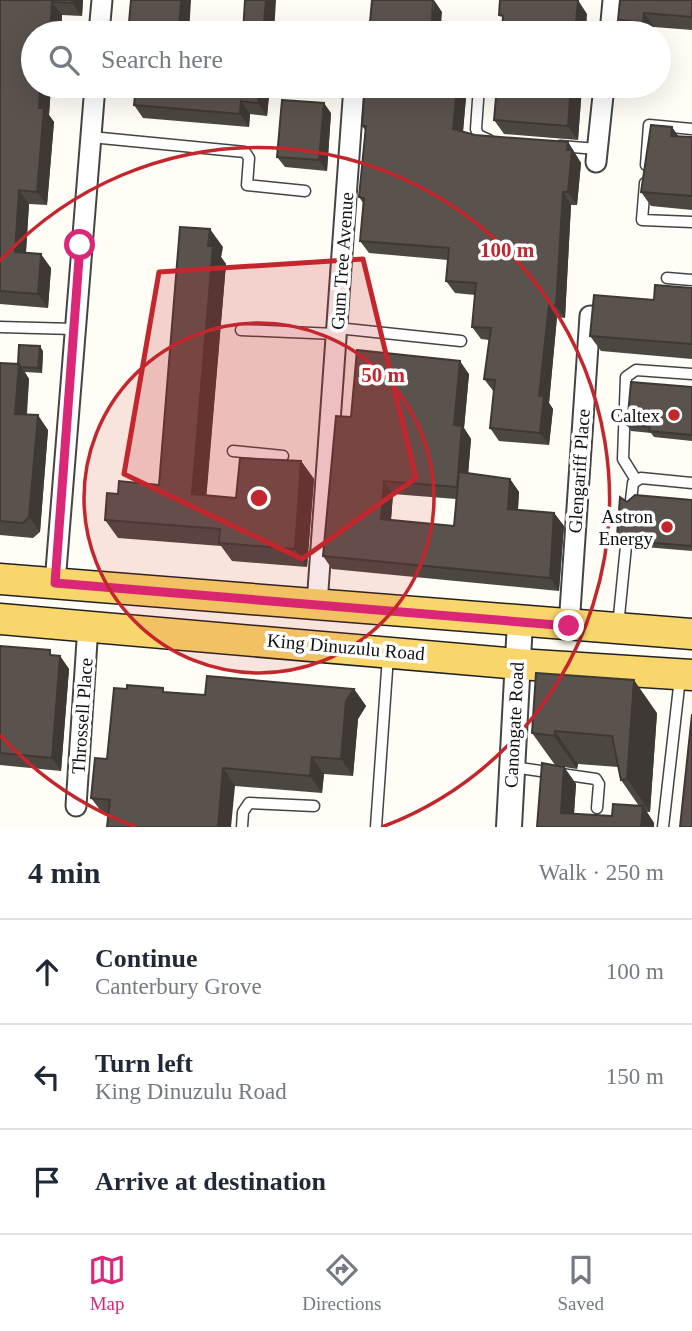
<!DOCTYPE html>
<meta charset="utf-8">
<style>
body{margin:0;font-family:Georgia,serif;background:#f2f2f3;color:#1f2937}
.stop{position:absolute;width:21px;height:21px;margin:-16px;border:5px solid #db2777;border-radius:50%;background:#fff}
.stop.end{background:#db2777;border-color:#fff;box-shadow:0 2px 7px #0008}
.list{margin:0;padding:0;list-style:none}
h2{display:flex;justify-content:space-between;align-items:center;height:91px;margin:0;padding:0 28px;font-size:30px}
h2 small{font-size:23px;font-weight:400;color:#747a83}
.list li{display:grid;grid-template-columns:46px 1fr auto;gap:21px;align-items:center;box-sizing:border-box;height:105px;padding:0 28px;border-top:2px solid #e0e1e3}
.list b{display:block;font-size:26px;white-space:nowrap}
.list p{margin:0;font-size:23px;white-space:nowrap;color:#747a83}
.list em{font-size:23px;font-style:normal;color:#747a83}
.icon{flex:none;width:38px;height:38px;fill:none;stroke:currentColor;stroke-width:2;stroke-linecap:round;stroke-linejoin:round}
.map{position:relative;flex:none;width:692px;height:827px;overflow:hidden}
.search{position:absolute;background:#fff;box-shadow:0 7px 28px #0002;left:21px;right:21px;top:21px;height:77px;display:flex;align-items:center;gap:18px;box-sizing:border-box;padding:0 24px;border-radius:38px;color:#747a83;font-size:26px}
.sheet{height:406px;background:#fff}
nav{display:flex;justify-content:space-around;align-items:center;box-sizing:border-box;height:98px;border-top:2px solid #e0e1e3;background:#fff;font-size:19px;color:#747a83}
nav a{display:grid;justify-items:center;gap:4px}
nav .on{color:#db2777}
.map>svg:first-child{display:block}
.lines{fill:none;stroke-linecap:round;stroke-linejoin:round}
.service-casing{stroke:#444;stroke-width:13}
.minor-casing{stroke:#444;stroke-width:23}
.tertiary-casing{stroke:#444;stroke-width:28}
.primary-casing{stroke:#222;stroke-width:33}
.service{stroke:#fff;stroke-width:10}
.minor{stroke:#fff;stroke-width:19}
.tertiary{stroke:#fff;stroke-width:24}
.primary{stroke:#f9d66b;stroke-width:30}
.wall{fill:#4d4742;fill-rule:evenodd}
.shaded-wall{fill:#3f3936}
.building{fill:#5a524d;stroke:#3f3936;stroke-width:2}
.route{stroke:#db2777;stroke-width:9}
.marked{fill:#c4262e;fill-opacity:0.2;stroke:#c4262e;stroke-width:5;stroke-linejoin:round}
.ring{fill:none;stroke:#c4262e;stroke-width:3.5}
.poi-dot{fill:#c4262e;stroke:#fff;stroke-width:2.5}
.labels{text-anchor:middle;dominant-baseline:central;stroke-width:7;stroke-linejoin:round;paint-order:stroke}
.street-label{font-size:19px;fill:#111;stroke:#fff}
.poi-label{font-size:19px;fill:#111;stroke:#fff;text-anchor:end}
.centre{fill:#c4262e;stroke:#fff;stroke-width:3.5}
.ring-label{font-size:21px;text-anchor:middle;font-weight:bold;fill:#c4262e;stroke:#fff;stroke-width:7;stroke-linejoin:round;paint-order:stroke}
</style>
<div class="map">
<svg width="692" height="827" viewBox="0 0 692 827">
<rect width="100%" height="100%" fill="#fffdf5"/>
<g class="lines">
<g class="service-casing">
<path id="service" d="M479,86L476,129L478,135L489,140
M91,137L245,152L249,158L247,185L305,191
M560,146L597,149
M646,165L649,125L692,129
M645,183L642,220L692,222
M667,278L692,280
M0,327L74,329
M337,328L461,341
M241,330L336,334
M233,451L283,456
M636,480L623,459L626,377L636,370L692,374
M631,500L633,483L641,478L692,483
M618,626L626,546
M513,767L596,779L599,784L597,808
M242,827L243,812L249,803L314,806
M376,827L388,656
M663,827L680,678"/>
</g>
<g class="minor-casing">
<path id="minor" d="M99,33L102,0
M610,33L613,0
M596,162L604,86
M55,583L95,86
M317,604L354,86
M569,626L590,316
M76,806L88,626"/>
</g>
<g class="tertiary-casing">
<path id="tertiary" d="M509,827L520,622"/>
</g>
<g class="primary-casing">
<path id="primary" d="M0,579L692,634
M0,619L518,664L692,675"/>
</g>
<use href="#service" class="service"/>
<use href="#minor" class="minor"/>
<use href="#tertiary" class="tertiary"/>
<use href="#primary" class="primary"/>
</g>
<path class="wall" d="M0,0H83L82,16L62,15L61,33H33V86H51L49,115L54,122L47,205L29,204L26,253L51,268L48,308L0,304Z
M692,0V30L654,27L653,33H627L618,20Z
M270,86L267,116L250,114L249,127L143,118L134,105L238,89Z
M365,86H467L463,132L475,135L568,142L581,163L577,205H571L565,318L557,317L549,403L553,409L549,445L499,441L490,428L494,392L484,379L489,340L481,339L472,327L475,295L455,293L446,281L448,260L369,253L360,241L363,203L359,197L365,130L362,126Z
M582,86L578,140L504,134L494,120Z
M331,113L327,171L285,167L277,157Z
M678,136L692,137V210L651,206L641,192Z
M223,247L221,257L226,264L206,496L236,498L301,461L314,479L307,567L232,561L221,546L118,538L105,520L118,494L159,485Z
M692,288V359L601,351L590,336L654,300Z
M43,351L42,373L25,372L29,379L27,415L48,430L40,532L33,538L0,535V363L18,364Z
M469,374L464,428L471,439L468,474L510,479L519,492L518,510L554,513L564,526L559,591L332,569L323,556L351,417ZM393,494L456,499L454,526L391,520Z
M692,387V441L654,437L651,433L631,431L627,425Z
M692,500V551L633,546L629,540L621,541L617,536L627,502Z
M0,646L60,656L69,669L61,771L0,765Z
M354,689L366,706L358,719L353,776L324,774L322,793L235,786L108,816L104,815L91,798L107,759L166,692L205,695Z
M657,713L650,812H647L654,823L537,827L555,765L532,733ZM578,764L618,767L621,780L639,806L612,816L574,814L576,784L564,767L577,769Z"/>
<path class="shaded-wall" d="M72,0H83L82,16L72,3Z
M181,0H191L189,33H179Z
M266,0H276L274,33H263Z
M434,0L442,12L441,25L447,33H438L432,24Z
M578,0L587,14L586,33H575Z
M52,2L62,15L61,33H50Z
M644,13L654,27L653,33H650L643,22Z
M40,86H51L49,115L54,122L47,205L37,192Z
M260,86H270L267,116L258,103Z
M457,86H467L462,142L453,129Z
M571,86H582L578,140L568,126Z
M241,101L250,114L249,127L240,114Z
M324,103L331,113L327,171L319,160Z
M672,127L682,141L671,136Z
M568,142L581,163L577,205L568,192Z
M19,190L29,204L25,266L15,252Z
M563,192L571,205L565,318L556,306Z
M210,229L223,247L221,257L226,264L205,513L192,494Z
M41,254L51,268L48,308L38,294Z
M549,305L557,317L549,403L553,409L549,445L540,433L539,396Z
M40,346L43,351L42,373L38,368Z
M460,361L469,374L464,428L471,439L466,500L457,487L454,425Z
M19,364L29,379L25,429L15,414Z
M38,415L48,430L40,532L29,517Z
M301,461L314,479L307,567L295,549Z
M510,479L519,492L517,522L508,509Z
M384,481L393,494L390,532L381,519Z
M554,513L564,526L559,591L550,578Z
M60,656L69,669L61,771L52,758Z
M634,680L657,713L650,812L627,779Z
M354,689L366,706L358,719L353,776L341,759L346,701Z
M555,731L578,764L577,769L554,736Z
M312,757L324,774L322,793L310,776Z
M564,767L576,784L573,827L561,813Z
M223,768L235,786L231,827H218Z
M643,806L654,823V827H641Z"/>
<path class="building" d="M0,0H72V3L52,2L50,33H33V86H40L39,108H44L37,192L19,190L15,252L41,254L38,294L0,291Z
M131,0H181L179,33H128Z
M245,0H266L263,33H243Z
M372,0H433L432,24L441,25V33H369Z
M500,0H578L575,33H502L503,16L499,15Z
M620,0H692V17L644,13L643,22L618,20Z
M136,86H205L238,89V86H260L258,103L241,101L240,114L134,105Z
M365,86H457L453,129L475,135L568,142L567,150H572L568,192H563L556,306L549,305L539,396H544L540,433L490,428L495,380L484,379L491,328L472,327L476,283L446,281L449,248L360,241L364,198L359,197L366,126H362Z
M497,86H571L568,126L494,120Z
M282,100L324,103L319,160L277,157Z
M651,125L672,127L671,136L692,137V196L641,192Z
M180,227L210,229L208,246H213L192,494L236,498L240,458L301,461L295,549L219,543L220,529L105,520L107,493L118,494L119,481L159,485Z
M655,285L692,288V344L590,336L594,295L654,300Z
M19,345L40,346L38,368L21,367L19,364H18Z
M357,350L460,361L454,425L462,426L457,487L384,481L381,519L454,526L459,472L510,479L508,509L554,513L550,578L323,556L336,416L351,417Z
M0,363L19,364L15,414L38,415L29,517L23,523L0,521Z
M631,382L692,387V435L649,431L650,427L627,425Z
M635,495L692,500V546L630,541L626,534L617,536L620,497L627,502Z
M0,646L50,650V655L60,656L52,758L0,753Z
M536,673L634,680L627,779L621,780L612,736L555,731L554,736L532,733Z
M207,676L354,689L346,701L341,759L312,757L310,776L223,768L218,827H107L110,800L91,798L95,758L107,759L114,688L127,689V685L163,688V692L205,695Z
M692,714V827H680Z
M542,763L564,767L561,813L612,816L613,804L643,806L641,827H537Z"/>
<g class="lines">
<path class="route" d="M80,245L55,583L569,626"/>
</g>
<path class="marked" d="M363,259L416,478L302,559L124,474L159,272Z"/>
<circle cx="259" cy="498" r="175" fill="#c4262e" fill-opacity=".12"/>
<g class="ring">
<circle cx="259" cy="498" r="175"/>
<path d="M136 827A351 351 0 0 1 0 735M0 261A351 351 0 1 1 382 827"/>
</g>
<g class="poi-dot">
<circle cx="674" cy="415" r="7"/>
<circle cx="667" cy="527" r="7"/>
</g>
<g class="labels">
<g class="street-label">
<text transform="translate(342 261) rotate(-86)">Gum Tree Avenue</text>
<text transform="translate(579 471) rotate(-86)">Glengariff Place</text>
<text transform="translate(346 647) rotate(5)">King Dinuzulu Road</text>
<text transform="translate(82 716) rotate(-86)">Throssell Place</text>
<text transform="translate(514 725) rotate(-87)">Canongate Road</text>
</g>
<g class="poi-label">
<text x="660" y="415">Caltex</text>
<text x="653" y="516">Astron<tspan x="653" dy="22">Energy</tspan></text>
</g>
</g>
<circle cx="259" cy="498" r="10" class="centre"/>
<g class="ring-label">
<text x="507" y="257">100 m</text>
<text x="383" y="382">50 m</text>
</g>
</svg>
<div class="stop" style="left:80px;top:245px"></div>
<div class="stop end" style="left:569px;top:626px"></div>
<div class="search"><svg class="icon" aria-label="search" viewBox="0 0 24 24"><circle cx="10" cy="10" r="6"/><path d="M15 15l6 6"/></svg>Search here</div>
</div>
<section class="sheet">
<h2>4 min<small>Walk · 250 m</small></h2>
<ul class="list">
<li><svg class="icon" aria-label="ahead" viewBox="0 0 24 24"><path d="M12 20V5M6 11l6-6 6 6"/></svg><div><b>Continue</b><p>Canterbury Grove</p></div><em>100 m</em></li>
<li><svg class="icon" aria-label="left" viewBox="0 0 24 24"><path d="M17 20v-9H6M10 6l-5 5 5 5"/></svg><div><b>Turn left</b><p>King Dinuzulu Road</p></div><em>150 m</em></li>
<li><svg class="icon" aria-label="arrive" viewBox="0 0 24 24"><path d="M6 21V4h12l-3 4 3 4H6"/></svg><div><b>Arrive at destination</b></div></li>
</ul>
</section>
<nav>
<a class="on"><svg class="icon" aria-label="map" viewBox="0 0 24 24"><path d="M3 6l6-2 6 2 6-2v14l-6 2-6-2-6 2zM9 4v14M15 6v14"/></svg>Map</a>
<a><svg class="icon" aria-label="directions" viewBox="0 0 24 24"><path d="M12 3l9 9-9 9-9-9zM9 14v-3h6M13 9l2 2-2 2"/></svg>Directions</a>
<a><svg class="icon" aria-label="saved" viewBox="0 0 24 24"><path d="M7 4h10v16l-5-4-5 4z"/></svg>Saved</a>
</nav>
